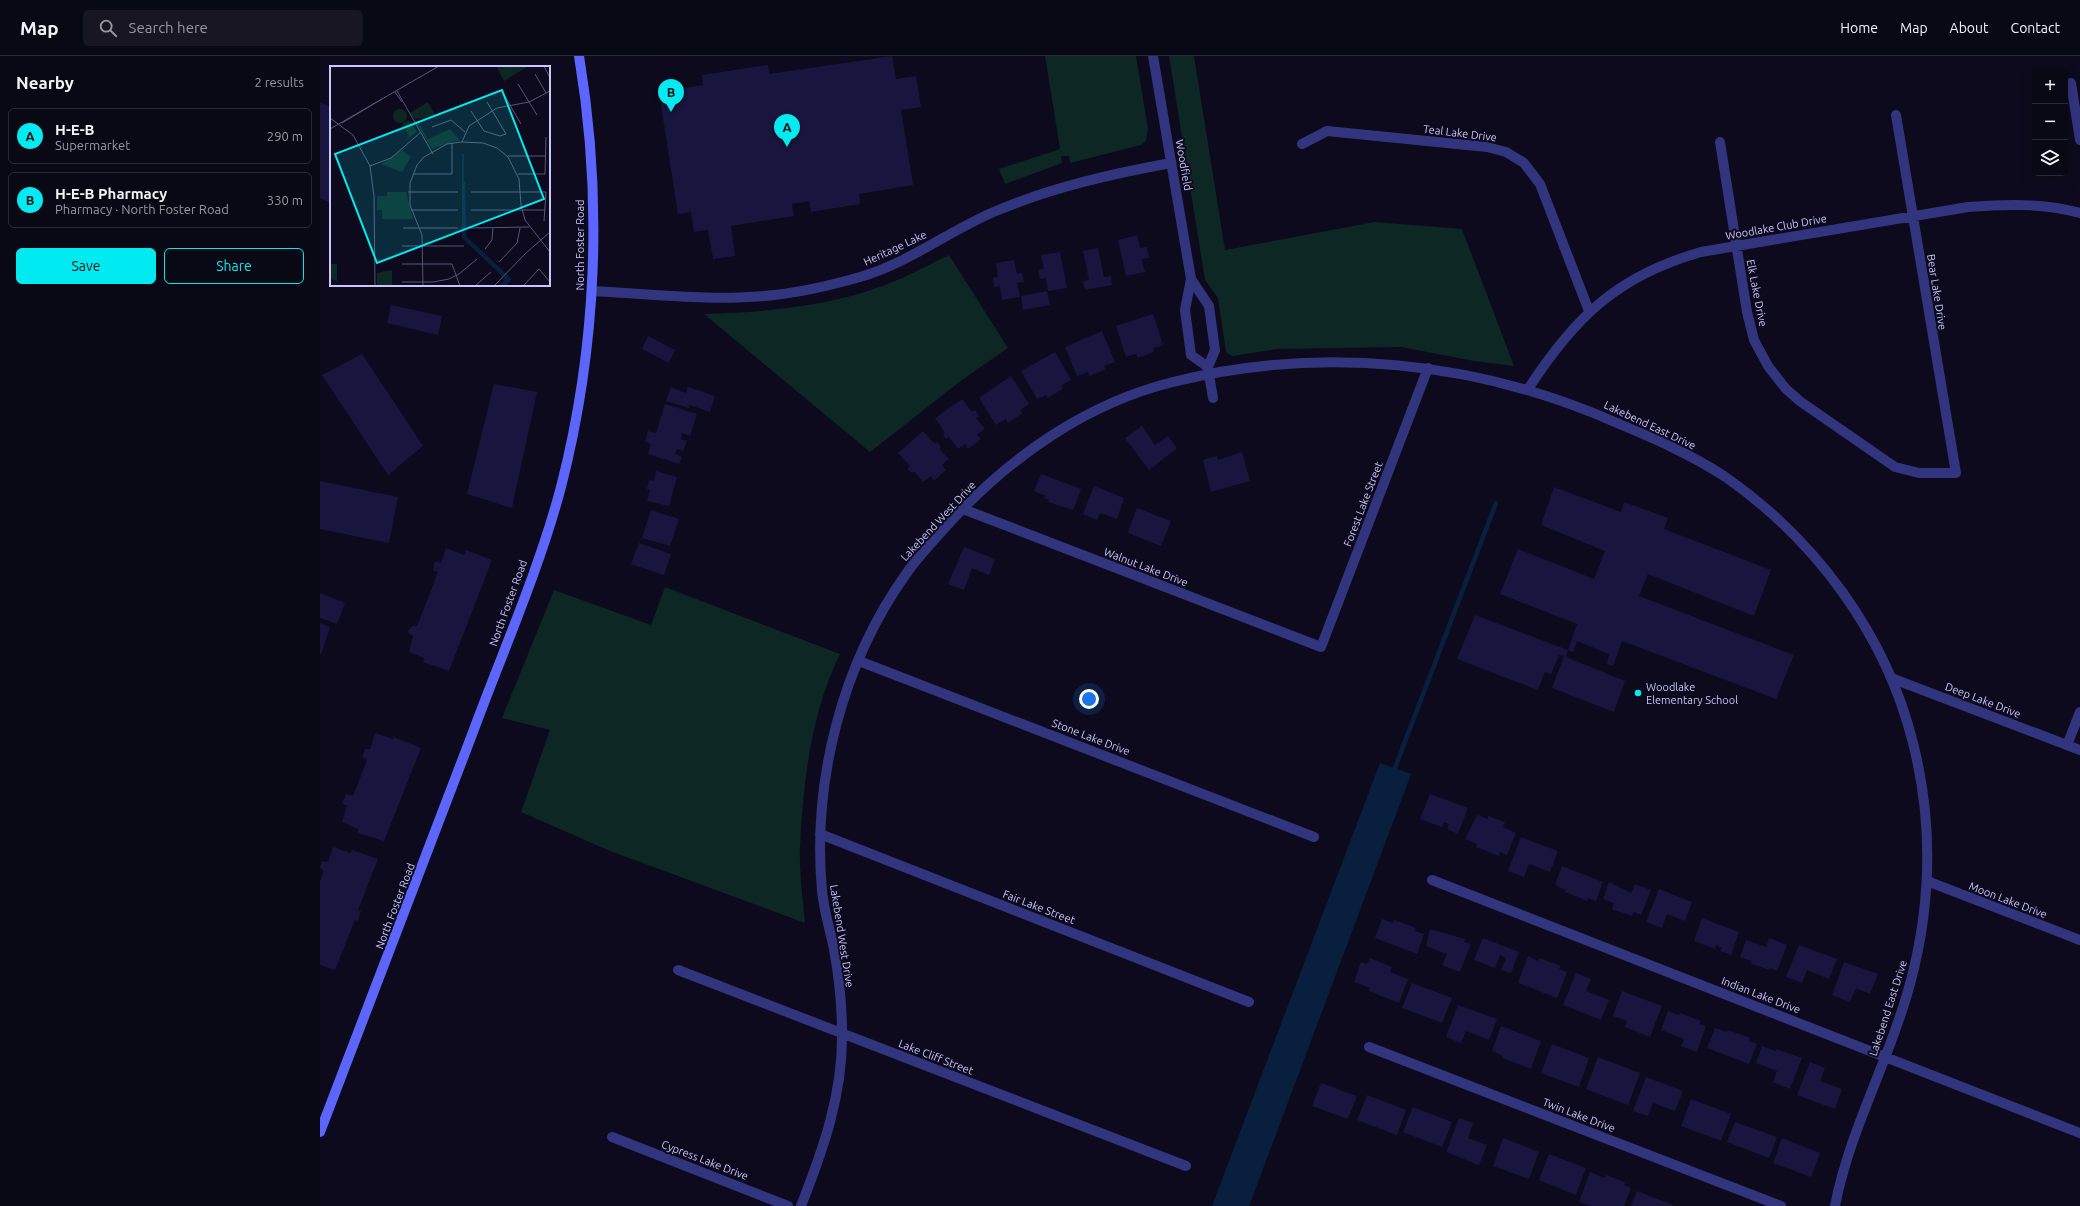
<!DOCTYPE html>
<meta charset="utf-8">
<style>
body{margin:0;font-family:Ubuntu,sans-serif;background:#171622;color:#f1f3f6}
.controls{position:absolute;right:12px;top:12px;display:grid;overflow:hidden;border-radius:6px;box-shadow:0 4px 16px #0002}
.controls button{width:36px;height:36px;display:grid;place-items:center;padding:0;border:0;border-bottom:1px solid #292934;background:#090815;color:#f1f3f6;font:20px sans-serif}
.you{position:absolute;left:769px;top:643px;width:14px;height:14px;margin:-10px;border:3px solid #fff;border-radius:50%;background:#1a73e8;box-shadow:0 0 0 6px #1a73e833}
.badge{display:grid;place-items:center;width:26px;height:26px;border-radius:50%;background:#00eaf1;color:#111;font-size:13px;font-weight:700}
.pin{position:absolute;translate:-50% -33px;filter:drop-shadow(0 1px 2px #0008)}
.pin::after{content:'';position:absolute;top:21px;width:14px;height:12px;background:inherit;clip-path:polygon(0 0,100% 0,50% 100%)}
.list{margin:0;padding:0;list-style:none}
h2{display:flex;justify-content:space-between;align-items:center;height:52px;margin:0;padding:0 16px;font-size:17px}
h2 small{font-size:13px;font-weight:400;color:#999aa0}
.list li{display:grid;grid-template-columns:26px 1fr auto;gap:12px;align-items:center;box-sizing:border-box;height:56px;margin:0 8px 8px;padding:0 8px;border:1px solid #292934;border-radius:6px}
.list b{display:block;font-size:15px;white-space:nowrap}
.list p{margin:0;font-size:13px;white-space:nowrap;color:#999aa0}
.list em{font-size:13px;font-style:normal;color:#999aa0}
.actions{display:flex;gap:8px;padding:12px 16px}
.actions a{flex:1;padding:9px 0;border:1px solid #00eaf1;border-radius:6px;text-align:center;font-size:14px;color:#00eaf1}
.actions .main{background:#00eaf1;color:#111}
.icon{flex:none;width:22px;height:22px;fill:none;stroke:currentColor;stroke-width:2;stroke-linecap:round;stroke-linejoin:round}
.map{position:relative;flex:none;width:1760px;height:1150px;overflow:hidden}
header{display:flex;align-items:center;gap:24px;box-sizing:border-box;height:56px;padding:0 20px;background:#090815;border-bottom:1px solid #292934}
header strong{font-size:19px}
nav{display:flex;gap:22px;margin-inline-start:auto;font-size:14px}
.search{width:280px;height:36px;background:#171622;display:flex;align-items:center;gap:10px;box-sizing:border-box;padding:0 14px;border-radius:6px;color:#999aa0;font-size:15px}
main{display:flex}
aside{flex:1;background:#090815}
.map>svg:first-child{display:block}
.green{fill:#0d2724}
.water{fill:#08203e}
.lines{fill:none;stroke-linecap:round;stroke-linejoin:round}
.stream{stroke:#08203e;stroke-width:4.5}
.building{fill:#1a153e}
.minor{stroke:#32357e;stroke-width:10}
.secondary{stroke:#5d65ff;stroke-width:10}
.poi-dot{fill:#00eaf1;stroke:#0c0a1c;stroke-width:1.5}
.labels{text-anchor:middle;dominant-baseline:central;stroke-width:4;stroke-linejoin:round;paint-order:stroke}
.street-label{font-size:11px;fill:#c8c6ff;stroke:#0c0a1c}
.poi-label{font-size:11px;fill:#c8c6ff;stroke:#0c0a1c;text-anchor:start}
.inset-river{fill:none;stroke:#08203e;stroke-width:2}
.inset-road{fill:none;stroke:#575577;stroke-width:1}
.view{fill:#00eaf1;fill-opacity:0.15;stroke:#00eaf1;stroke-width:2}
.inset-edge{fill:none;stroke:#c8c6ff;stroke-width:2}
</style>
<header>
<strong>Map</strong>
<div class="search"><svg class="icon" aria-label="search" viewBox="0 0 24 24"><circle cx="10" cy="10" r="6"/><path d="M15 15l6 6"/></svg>Search here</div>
<nav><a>Home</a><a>Map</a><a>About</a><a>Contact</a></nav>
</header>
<main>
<aside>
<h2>Nearby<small>2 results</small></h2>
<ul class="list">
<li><span class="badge">A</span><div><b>H-E-B</b><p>Supermarket</p></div><em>290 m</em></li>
<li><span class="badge">B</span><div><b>H-E-B Pharmacy</b><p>Pharmacy · North Foster Road</p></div><em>330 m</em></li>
</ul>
<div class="actions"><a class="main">Save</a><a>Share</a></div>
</aside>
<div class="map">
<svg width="1760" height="1150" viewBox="0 0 1760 1150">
<rect width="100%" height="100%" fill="#0c0a1c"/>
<path class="green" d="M725,0H816L828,73L826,85L821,89L750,107L749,100H741L742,107L685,128L679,113L740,93Z
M849,0H874L905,194L1055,166L1142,173L1194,310L1154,305L1081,291L956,293L912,300L906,296L898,242L885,224Z
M629,199L688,292L642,324L550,396L384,258C451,256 517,250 580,223C596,216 612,207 629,199Z
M345,531L520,598C491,657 483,726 480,791C479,816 483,842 485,867L290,795L201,756L230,674L182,662L234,534L331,569Z"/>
<path class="water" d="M1060,707L1091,718L929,1150H892Z"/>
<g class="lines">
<path class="stream" d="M1073,717L1176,447"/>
</g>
<path class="building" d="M572,0L576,23L596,20L601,51L581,54L593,129L539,138L540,148L491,156L489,145L472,148L474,160L411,170L415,200L393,203L388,174L374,176L371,156L358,158L339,36L383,29L382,19L448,9L449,18Z
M0,46L11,51V147L0,142Z
M817,179L820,192L827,191L829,202L821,203L825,216L806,220L798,184Z
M778,192L784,221L791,220L792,229L765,234L763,225L769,224L763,195Z
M740,196L747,232L728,235L726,222L720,223L718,214L724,213L721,199Z
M694,204L697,218L702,217L704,226L697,227L700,241L682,244L680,230L674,231L673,222L678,221L676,207Z
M727,235L730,249L703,254L701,240Z
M71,249L122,260L118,279L67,267Z
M833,258L843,289L833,292L834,296L818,302L816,298L806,301L796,270Z
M782,275L795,306L784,310L786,313L770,320L768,316L757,320L745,291Z
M328,280L355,294L349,307L322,293Z
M735,296L751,324L741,330L743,333L728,342L726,339L717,343L701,315Z
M42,298L103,390L68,419L2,319Z
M691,320L709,348L700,354L703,357L688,367L686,363L676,369L659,342Z
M174,328L217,336L192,452L147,438Z
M351,331L366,337L368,331L395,340L390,356L370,349L369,352L346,345Z
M642,343L652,356L655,354L659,360L656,362L665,373L657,378L661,383L648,393L645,388L638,393L629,381L626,383L623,379L625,377L615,362Z
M345,348L377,358L370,380L362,377L361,383L367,385L363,395L357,393L355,398L362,401L359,408L328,398L331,388L325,385L328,375L336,377Z
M822,370L835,389L848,380L857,392L829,414L805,382Z
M603,375L615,388L617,386L621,391L619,393L629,403L622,409L626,414L614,425L611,420L603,426L594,415L592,417L587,413L590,410L578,397Z
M922,396L930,425L891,436L883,404L897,400L898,404Z
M336,415L357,421L349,450L327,445L330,434L327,433L329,424L334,425Z
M721,418L761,433L753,454L728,446L729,444L724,442L726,440L714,435Z
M0,425L78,441L69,487L0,473Z
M774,430L804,442L797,463L780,457L777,464L763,458Z
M1234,431L1301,456L1304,446L1348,462L1344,473L1451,514L1434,560L1328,518L1319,540L1474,599L1456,643L1302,585L1293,610L1287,608L1289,598L1257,585L1253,596L1248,594L1257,568L1180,538L1198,493L1274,523L1285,495L1221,469Z
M817,452L851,465L841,490L808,477Z
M331,454L359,463L350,490L322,482Z
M319,487L351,498L344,519L311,508Z
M644,491L675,503L669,519L652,512L644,534L628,528Z
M126,492L144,499L146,494L172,504L129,615L103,606L104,602L89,596L93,580L87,576L92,570H97L118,516L113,514L115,505L121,507Z
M0,537L25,547L17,568L0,562Z
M1155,559L1248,594L1246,601L1305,625L1294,656L1232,632L1244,600L1239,599L1231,618L1225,616L1218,634L1137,603Z
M0,567L10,571L1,599L0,598Z
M55,677L73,683L74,681L101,692L64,785L38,777V773L22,766L27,750L22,747L26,738L33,740L47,704L42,701L45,693H50Z
M1110,738L1148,752L1138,778L1127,773L1129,768L1124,766L1122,771L1100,763Z
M1157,759L1168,763V760L1185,766L1183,771L1196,777L1187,799L1180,796L1179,800L1156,791L1157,788L1145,783Z
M1201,781L1238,795L1230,816L1209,808L1204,821L1188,815Z
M13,791L30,797L32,794L58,803L38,854L41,855L38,865L35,864L15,914L0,909V825L4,815L0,812L2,805L8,806Z
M1242,810L1283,826L1276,845L1268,842L1267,845L1245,836L1246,834L1235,829Z
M1289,826L1311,837L1315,828L1331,834L1321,859L1314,856L1312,860L1292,853L1294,847L1283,843Z
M1339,833L1372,846L1365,865L1347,858L1342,872L1326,866Z
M1382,862L1419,876L1411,899L1400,895L1402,892L1396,889L1395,893L1374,885Z
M1062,863L1073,867L1074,864L1096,872L1095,875L1104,878L1097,898L1055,882Z
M1110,873L1145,883L1144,886L1151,888L1140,916L1122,909L1127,898L1106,890Z
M1163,882L1199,896L1191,917L1181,914L1186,902L1180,899L1175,912L1154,904Z
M1449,882L1467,889L1457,915L1450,912V914L1431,908L1432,905L1420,901L1426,884L1446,891Z
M1479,889L1517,903L1509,923L1487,914L1482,927L1466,921Z
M1208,900L1218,905L1219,902L1241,910L1239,913L1247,916L1237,942L1198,927Z
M1050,902L1072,911L1070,916L1088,923L1079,947L1049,935L1050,932L1034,926L1041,906L1047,908Z
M1524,906L1558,918L1550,938L1536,932L1530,946L1512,939Z
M1256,917L1271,923L1266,935L1289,944L1281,964L1243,949Z
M1092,927L1132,942L1122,967L1082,952Z
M1302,935L1342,950L1330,981L1305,971L1307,965L1293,960Z
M1138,949L1177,963L1169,984L1146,975L1141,987L1126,981Z
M1348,955L1359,959L1360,957L1381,965L1379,968L1386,970L1377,996L1361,990L1364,983L1341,974Z
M1181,970L1221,985L1211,1013L1182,1002L1183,1000L1172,995Z
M1395,972L1407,976L1408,974L1430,982L1429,985L1437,988L1429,1008L1387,992Z
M1232,988L1269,1002L1259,1031L1221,1017Z
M1442,990L1456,995V993L1482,1002L1470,1033L1453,1026L1457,1015L1436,1007Z
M1278,1001L1320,1017L1308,1049L1266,1033Z
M1490,1006L1505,1012L1500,1025L1522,1033L1515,1053L1477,1039Z
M1326,1021L1363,1035L1355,1055L1333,1047L1328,1060L1313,1055Z
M1001,1027L1037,1040L1028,1063L992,1050Z
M1047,1039L1086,1054L1077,1079L1037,1064Z
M1371,1043L1411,1058L1401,1085L1361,1070Z
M1093,1051L1132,1066L1122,1091L1083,1076Z
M1139,1062L1153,1067L1148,1082L1167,1089L1159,1109L1126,1096Z
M1415,1066L1457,1081L1449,1102L1407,1086Z
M1183,1082L1219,1096L1209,1123L1173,1110Z
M1462,1082L1500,1097L1491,1121L1453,1107Z
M1229,1098L1266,1112L1256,1139L1219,1124Z
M1270,1116L1285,1122L1286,1119L1305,1126L1304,1129L1311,1132L1304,1150H1271L1259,1146Z
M1317,1135L1353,1149V1150H1311Z"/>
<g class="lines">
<path class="minor" d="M833,0L871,223L865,254L871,299L888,311
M1751,27L1760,84
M1400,86L1427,256L1434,284L1448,310L1466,333L1481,346L1575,411L1599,417H1636L1576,59
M982,88L1007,75L1167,91L1186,96L1204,107L1220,128L1269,255
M871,223L889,250L895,294L888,311
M272,235C332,238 394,246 454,239C483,236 512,229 540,221C589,207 630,174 676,155C733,131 791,118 851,107
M888,313L893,342
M1208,333C1255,261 1297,220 1381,196L1648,151C1686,148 1723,147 1760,157
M643,453L1001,591L1108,312
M539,605L994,781
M1571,622L1760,694
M1747,689L1760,656
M500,778L929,946
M1112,824L1760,1077
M1607,825L1760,884
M358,914L866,1110
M1049,991L1461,1150
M292,1081L468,1150
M481,1150C503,1094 523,1038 522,977C522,949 519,921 514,893C510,874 504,855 502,835C492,725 522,608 586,518C600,498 617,481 633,463C692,400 767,347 853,326C1002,289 1157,305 1297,367C1333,382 1370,398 1404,420C1495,483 1566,578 1593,687C1617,781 1610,878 1577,969C1556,1030 1527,1087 1515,1150"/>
<path class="secondary" d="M0,1076C51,943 103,810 153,676C183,595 219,514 241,431C277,291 283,143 259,0"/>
</g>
<circle class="poi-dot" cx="1318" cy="637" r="4"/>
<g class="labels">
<g class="street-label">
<text transform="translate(1140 77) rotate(7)">Teal Lake Drive</text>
<text transform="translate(864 109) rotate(80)">Woodfield</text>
<text transform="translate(1456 171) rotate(-10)">Woodlake Club Drive</text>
<text transform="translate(260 189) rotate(-90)">North Foster Road</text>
<text transform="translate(575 192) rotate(-25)">Heritage Lake</text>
<text transform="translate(1617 236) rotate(81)">Bear Lake Drive</text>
<text transform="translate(1437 237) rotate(79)">Elk Lake Drive</text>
<text transform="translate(1330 369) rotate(25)">Lakebend East Drive</text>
<text transform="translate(1043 448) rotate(-69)">Forest Lake Street</text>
<text transform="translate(618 465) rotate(-47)">Lakebend West Drive</text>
<text transform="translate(826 511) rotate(21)">Walnut Lake Drive</text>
<text transform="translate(188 547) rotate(-70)">North Foster Road</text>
<text transform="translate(1663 644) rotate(21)">Deep Lake Drive</text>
<text transform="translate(771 681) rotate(21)">Stone Lake Drive</text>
<text transform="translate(1688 844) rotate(21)">Moon Lake Drive</text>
<text transform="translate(75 850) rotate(-69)">North Foster Road</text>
<text transform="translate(719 851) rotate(21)">Fair Lake Street</text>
<text transform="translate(522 880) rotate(81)">Lakebend West Drive</text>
<text transform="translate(1441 939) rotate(21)">Indian Lake Drive</text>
<text transform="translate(1568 952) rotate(-72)">Lakebend East Drive</text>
<text transform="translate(616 1001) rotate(21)">Lake Cliff Street</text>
<text transform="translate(1259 1059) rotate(21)">Twin Lake Drive</text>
<text transform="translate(385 1104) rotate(21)">Cypress Lake Drive</text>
</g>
<g class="poi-label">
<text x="1326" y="631">Woodlake<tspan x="1326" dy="13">Elementary School</tspan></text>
</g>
</g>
<g transform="translate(10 10)">
<rect width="220" height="220" fill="#0c0a1c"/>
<path d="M166,0H199L174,15ZM98,36L105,49L90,53L83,52L80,47ZM63 50a7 7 0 1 1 14 0a7 7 0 1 1-14 0ZM79,54L87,66L75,75L79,70L72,58ZM84,54H87L98,73L120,63L130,74L102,83ZM72,84L81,91L72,106L51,98ZM57,126H76L83,153H52V144H47V130H57ZM0,198H7V215L0,213ZM62,204V220H47V207Z" fill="#0d2724"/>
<path d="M132,116H135L136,170L182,213L176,220H168L175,213L132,172Z" fill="#08203e"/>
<path class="inset-river" d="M133,88V117"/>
<path class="inset-road" d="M214,0L220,12M205,8L216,27M188,18L207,49M67,25L103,88M65,26L72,36M173,27L191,58M141,45L154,65L170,70L176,68L157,36M0,52L23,69L40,100L44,130L45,220M12,57L52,33M102,61L121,54L135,66M0,63L109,0M132,76L139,60L167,42L199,36L220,25M178,90H215M40,100L61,92L90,67M83,108H122V77M188,108H215L216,71M78,126H128M141,126H216L214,155M81,144H128M141,144H215M73,162H128M140,162L199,161M72,180H134M155,183L162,174L163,162M169,196L187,177L190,162M72,198H122L130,220M72,216H103L119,213L129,208L147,193M93,220L92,169L80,139V117L87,99L94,91L117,78L132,76L153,77L167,82L178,91L189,113L191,139L195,154L220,186M145,220L161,206M164,220L196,187L220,166M193,220L209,203L220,216"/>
<path class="view" d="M172,24L214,133L47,197L5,88Z"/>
<rect width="220" height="220" class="inset-edge"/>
</g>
</svg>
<div class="controls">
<button>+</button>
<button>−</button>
<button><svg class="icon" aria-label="layers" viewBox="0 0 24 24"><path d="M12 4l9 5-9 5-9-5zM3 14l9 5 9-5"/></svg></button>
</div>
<div class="you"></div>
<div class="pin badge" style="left:467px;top:91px">A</div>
<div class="pin badge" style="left:351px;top:56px">B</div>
</div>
</main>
